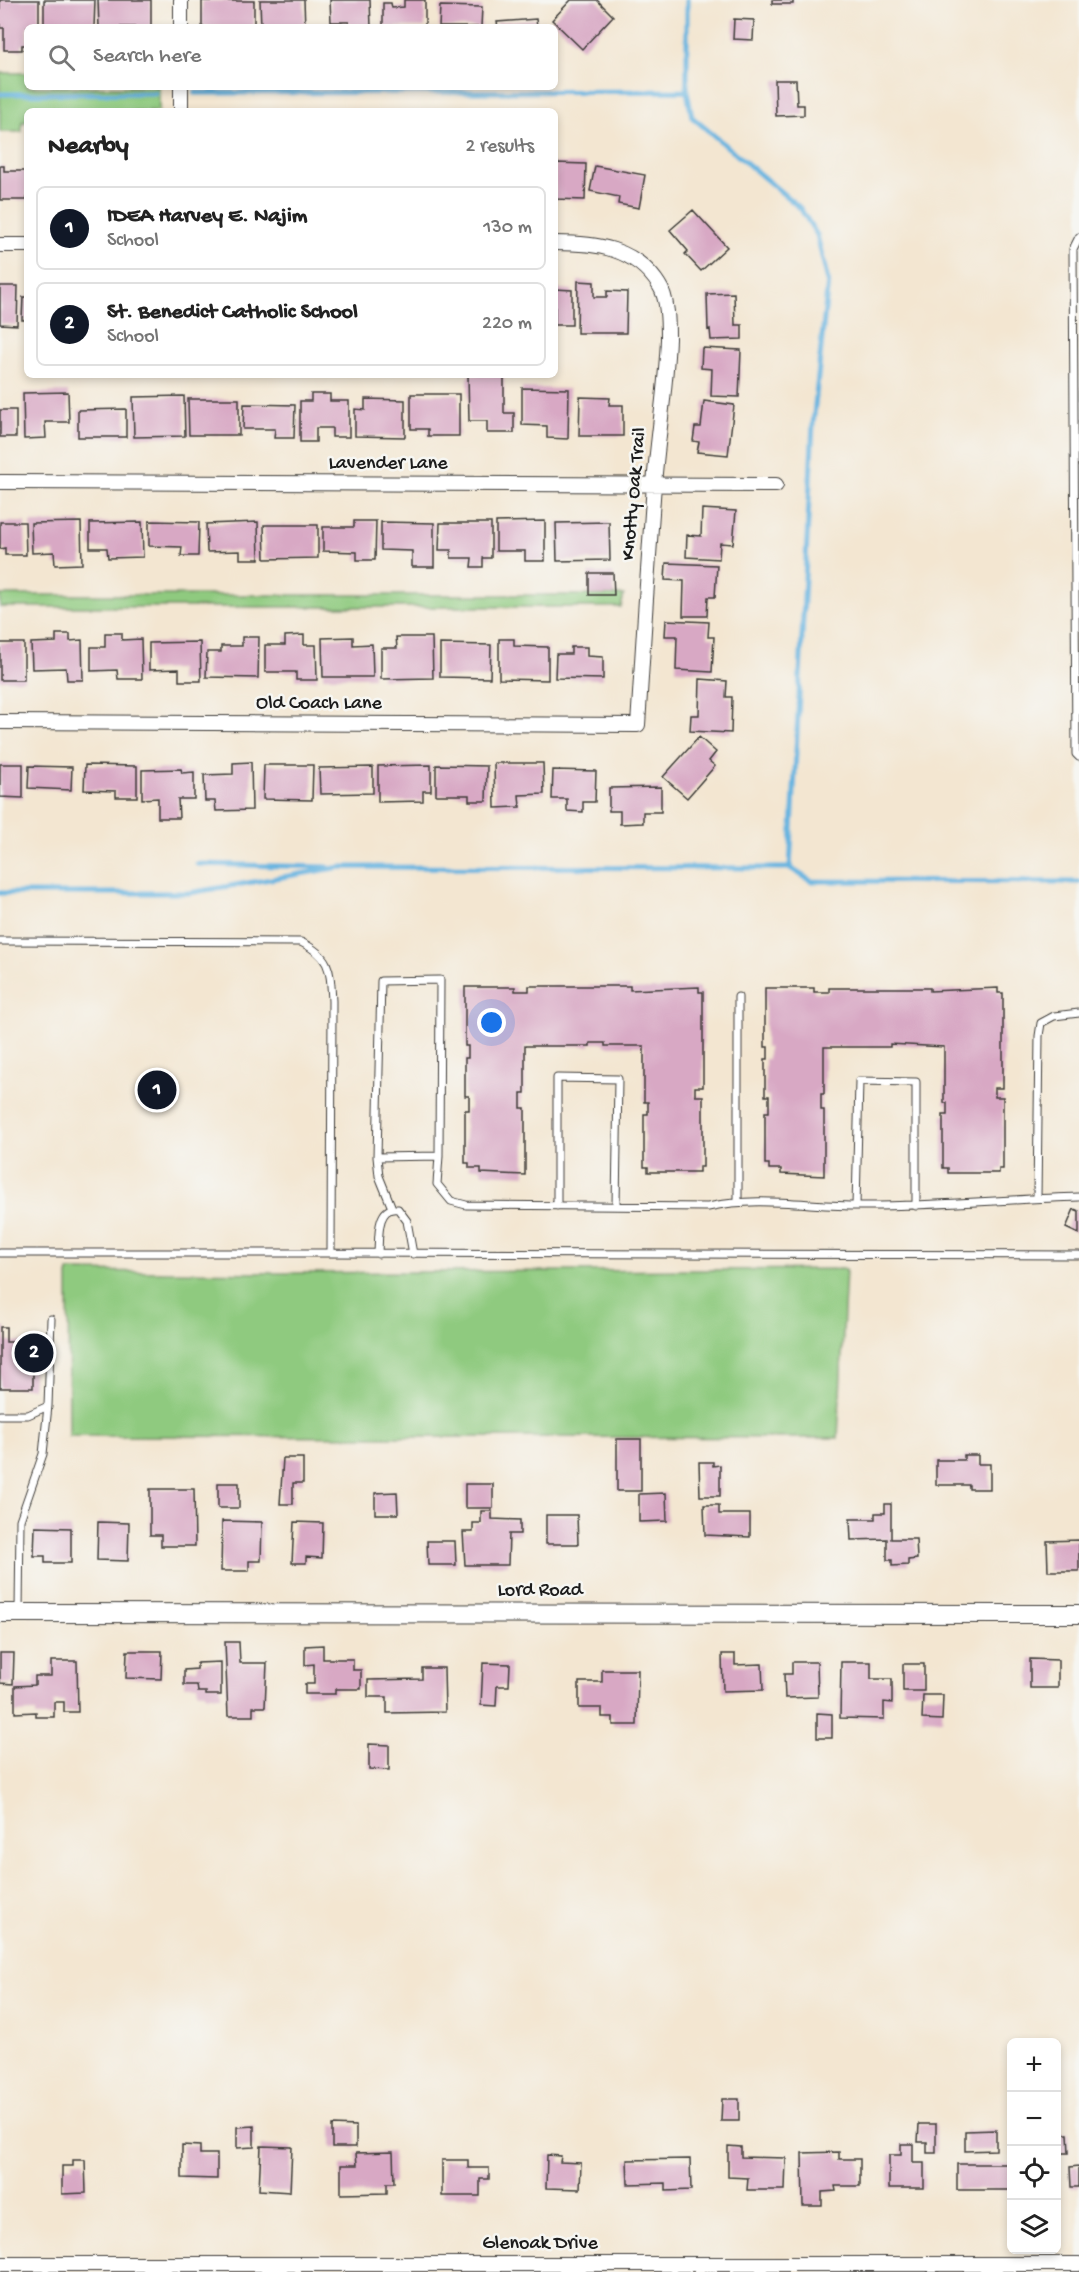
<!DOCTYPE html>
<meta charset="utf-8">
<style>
body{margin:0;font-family:"Gochi Hand",sans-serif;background:#f2f2f2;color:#222}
.controls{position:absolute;right:18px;bottom:18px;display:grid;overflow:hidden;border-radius:9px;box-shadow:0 3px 9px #0003}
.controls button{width:54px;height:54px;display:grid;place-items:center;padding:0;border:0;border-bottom:2px solid #e0e0e0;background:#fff;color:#222;font:30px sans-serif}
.you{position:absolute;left:492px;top:1023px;width:21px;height:21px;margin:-15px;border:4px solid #fff;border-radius:50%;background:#1a73e8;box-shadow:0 0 0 9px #1a73e833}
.badge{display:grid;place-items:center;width:39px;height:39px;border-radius:50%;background:#111827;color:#fff;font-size:20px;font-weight:700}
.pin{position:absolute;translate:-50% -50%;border:3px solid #fff;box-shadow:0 2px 6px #0006}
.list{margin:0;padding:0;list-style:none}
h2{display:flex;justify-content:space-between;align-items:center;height:78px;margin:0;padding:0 24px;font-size:26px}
h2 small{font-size:20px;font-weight:400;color:#767676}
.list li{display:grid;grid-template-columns:39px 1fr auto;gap:18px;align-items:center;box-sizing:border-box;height:84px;margin:0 12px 12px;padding:0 12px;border:2px solid #e0e0e0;border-radius:9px}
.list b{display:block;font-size:22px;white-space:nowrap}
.list p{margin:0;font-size:20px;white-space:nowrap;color:#767676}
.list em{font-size:20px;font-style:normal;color:#767676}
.icon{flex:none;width:33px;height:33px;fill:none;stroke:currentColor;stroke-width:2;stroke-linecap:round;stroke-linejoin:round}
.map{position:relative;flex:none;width:1079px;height:2272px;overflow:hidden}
.search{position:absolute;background:#fff;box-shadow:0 3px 9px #0003;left:24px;top:24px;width:534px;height:66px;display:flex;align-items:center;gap:15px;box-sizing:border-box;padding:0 21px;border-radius:9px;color:#767676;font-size:22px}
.panel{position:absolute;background:#fff;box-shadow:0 3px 9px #0003;left:24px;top:108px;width:534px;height:270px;border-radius:9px}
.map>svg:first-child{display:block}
.green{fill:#8fca7f;stroke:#56734e;stroke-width:1.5}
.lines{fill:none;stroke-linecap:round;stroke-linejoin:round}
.stream{stroke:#66b4e0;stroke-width:5}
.building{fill:#d8a8c4}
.service-casing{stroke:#3c3a37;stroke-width:9}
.minor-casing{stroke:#3c3a37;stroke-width:16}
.tertiary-casing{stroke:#3c3a37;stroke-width:20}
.service{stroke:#fff;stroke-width:7}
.minor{stroke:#fff;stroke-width:14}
.tertiary{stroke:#fff;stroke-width:18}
.labels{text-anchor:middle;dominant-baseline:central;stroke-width:5;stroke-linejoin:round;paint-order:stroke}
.street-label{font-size:20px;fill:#1c1c1c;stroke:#f6f6f2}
</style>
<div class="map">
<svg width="1079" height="2272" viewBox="0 0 1079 2272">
<rect width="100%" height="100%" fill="#f6f6f2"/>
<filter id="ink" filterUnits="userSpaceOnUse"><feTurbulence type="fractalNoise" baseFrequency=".0167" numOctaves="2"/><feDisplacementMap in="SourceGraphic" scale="12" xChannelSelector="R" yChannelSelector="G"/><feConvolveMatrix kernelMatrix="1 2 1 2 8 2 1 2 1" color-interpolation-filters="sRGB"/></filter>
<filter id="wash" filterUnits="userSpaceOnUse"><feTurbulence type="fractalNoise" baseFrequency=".008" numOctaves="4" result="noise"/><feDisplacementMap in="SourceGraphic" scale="24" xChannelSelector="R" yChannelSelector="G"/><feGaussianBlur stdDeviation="1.35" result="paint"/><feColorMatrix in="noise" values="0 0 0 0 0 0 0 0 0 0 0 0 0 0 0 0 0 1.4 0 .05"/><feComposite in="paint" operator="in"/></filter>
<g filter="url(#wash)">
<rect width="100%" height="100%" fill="#f3e6d1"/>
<path class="green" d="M0,73H27V87H159V111H27V122H22V132H0Z
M0,595H624L621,607H0Z
M846,1269L838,1438L69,1436L68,1271L284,1273Z"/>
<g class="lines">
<path class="stream" d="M687,0V91L692,117L800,208L817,235L828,281L813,424L790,868L811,881L1079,882
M195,93L687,91
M0,94L155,93
M197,864L327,867
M0,893H189L341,867L790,868"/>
</g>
<g id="blocks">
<path class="building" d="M0,0H39V27H27V45H22V50H4V28H0Z
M44,0H95L94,27H44Z
M98,0H151V27H99Z
M260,0H304L305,27H261Z
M330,0H370L371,27H349V22H331Z
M404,0H425V27H383V3H391L392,8L404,7Z
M571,0H597L613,16L582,49L552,20Z
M772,0H793V4H772Z
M202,1H254V27H202Z
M440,6L482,7L481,27H439Z
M536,19L537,27H498L497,22Z
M734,19L754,20L753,40L733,39Z
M775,80H796L797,105H804V115L776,116Z
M555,163L586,164L585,200L555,199Z
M0,166H4V171H27V200H0Z
M595,166L645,175L639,208L618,204L619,197L590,191Z
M693,210L727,247L701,271L685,254L688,251L670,230Z
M578,281L594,282V297H607V291L627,292L626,333H577Z
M0,286H18L17,325L0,324Z
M555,289L572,290V325H555Z
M734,293L735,325H742V339L711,340L710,329L708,330L707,294Z
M23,297H27V320H22Z
M702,348L741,350L739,397L711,396L712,369L701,368Z
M468,375H504V413H514V433H487V421H469Z
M522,388L569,389L568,439L547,438V426L522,425Z
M68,392L69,422H45L46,438L24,439L23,393Z
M311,394H330V401H349V437H332V428H316V442H300V401H311Z
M411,394H459V436H428V429H411Z
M184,396L185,436L134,437L133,397Z
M580,397L610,398L609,405H623V436H579Z
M188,399H239V435H189Z
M365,399L405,400V437L355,436V409L365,410Z
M704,401L734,405L728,455L697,452L699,442L693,441L695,427H701Z
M244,404L295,405L294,438H274L275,429H243Z
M126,409V437H78V410Z
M0,410H16V437H0Z
M702,509L736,511L733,544L720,543L719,559L686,557L687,535L701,536Z
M149,521L199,522L198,556H181L182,547L149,546Z
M354,521H376L375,560H357V552L323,551V527H354Z
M545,521V561H525V551H496V522Z
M0,522H25L26,555H5V548L0,549Z
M81,522L82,564L55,565L54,552L32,553L31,523Z
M142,522L143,557L108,558L107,548H90V523Z
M258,522L259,559H240V551L207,552L206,524Z
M381,522L434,523V567H412V551L381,550Z
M609,522L610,560L557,561L556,523Z
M440,523H491V558H483V567H471L472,558H451V550H439Z
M264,525H318V558L265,559Z
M666,563L717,565L715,597H708L707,616H683L684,581L665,580Z
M589,573H613L614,595H589Z
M666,620L709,622L708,637H714L712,672L676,670L677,636H665Z
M105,633H122V640L141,639L142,679H118L117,670L91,671V647H105Z
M56,634H70V641L82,640L83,680H67L66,668L32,669L31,643L56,642Z
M304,635V645H316L317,680H296V672H265V645H285V636Z
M242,637H259L258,678L206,677L207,652H221V646H242Z
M353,637V645L372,644L373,677H323L322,638Z
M396,637H432L433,678L381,679V648H397Z
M499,639H514V646L548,647V680L499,679Z
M200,642L201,681H179V669L149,670V643Z
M0,643H24V680H0Z
M440,644L491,645L490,678L440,677Z
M571,647H587V656L603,657V679L555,678L556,654H571Z
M700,679L727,681L726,697H732L731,733L690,731L691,715H699Z
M699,737L716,752L709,761L715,766L687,798L663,777Z
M251,762L252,810L216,811L215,801H205L204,775L233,774V763Z
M494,763H543L544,794L519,795L520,807L495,808Z
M0,764H23V798L0,797Z
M85,765L137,766V797H116V791L84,790Z
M264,765H313L312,800L263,799Z
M431,765V791H423V801L378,802V766Z
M436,765L487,766L486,801H469V795H436Z
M29,766L72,767L71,790L28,788Z
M373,767V793L320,794L319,768Z
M181,769L182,773L194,772V799H178L179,818H158V798L142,799V770Z
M553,770L596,771L595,802H583V812L567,811V799H552Z
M661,787V812H643V823L620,824V811H609V788Z
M529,986H630V990L699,987V992H703V1087H695V1096H703V1167H699V1172H648V1167H644V1114H648V1102H644V1046H605V1043H590V1046H525V1093H521V1108H525V1175L481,1173V1168H469V1163H465V1110H469V1096H465V1058H468V1046H465V987H515V991H529Z
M765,988H814V992H829V988H930V991L998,988V993H1003V1088H995V1097H1003V1169H999V1173H948V1168H943V1115H947V1103H944V1047L890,1044V1047H824V1094H821V1110H824V1176L781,1174V1169H769V1164H765V1112H769V1096H765V1059H768V1047H765Z
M1074,1209L1079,1211V1234L1066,1228Z
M0,1327H6V1342H33V1388H0Z
M617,1439H641V1491H617Z
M964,1455H978V1464H990V1489H969V1485H936V1460H964Z
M283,1458H303V1483H293V1504H280Z
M699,1462H713V1466L720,1465V1496H700Z
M218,1483H239V1508H218Z
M465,1484H493V1508H465Z
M150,1489H194L195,1546H161V1535H150Z
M397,1492L398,1514H375V1493Z
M666,1493L667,1521L639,1522V1494Z
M885,1504H891V1539H916L917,1559L908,1560V1565L892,1566V1560H887V1539L851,1540L850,1519H875V1513H885Z
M704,1505H719V1514H750V1537L705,1535Z
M481,1511H492V1519L520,1520V1534H509L508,1565H465L463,1532H473V1523H481Z
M546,1515H577L578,1544H546Z
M222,1521L262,1522L261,1561H249V1571H221Z
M98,1522L129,1523L128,1561L97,1560Z
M294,1522L323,1523L322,1558L306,1557V1563H292Z
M35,1527L71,1528V1563H45V1556H34Z
M1079,1540V1571H1048L1047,1541Z
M427,1541H455L456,1565H428Z
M225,1642H239L240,1663H267L265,1707H253V1716H228Z
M323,1645V1659H353V1670H361V1689H335V1694H305V1684H314V1664L305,1665V1646Z
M127,1651H162L161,1679L126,1678Z
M0,1653H14L13,1684L0,1683Z
M722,1654H735V1665L762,1664L763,1690L723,1691Z
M1030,1659L1058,1660V1688H1030Z
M51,1661H77L78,1712H64V1702H54V1717H36V1712L15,1713V1686L35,1685V1676H51Z
M221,1662V1695H206V1692H198L197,1685H184V1670L197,1669V1663Z
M792,1662H817L818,1697L785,1698L784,1674H792Z
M841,1662H871V1679H892V1703L884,1702V1719L840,1718Z
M483,1663L510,1664L509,1686H497L496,1706L481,1705Z
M903,1664H924V1691H903Z
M422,1668H444L445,1712L387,1713V1697H368V1680L422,1679Z
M602,1670H638L637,1725H613V1717H602V1708H579V1682H602Z
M923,1695H943L942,1720L922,1719Z
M817,1713L832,1714V1738H817Z
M369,1744L389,1745V1770L369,1769Z
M722,2099H739V2121H721Z
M919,2124H936V2153H927V2142H918Z
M332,2125L356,2126V2147H332Z
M254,2126V2147L237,2148V2127Z
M996,2130V2150L965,2151V2131Z
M1056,2134H1068L1069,2153H1056Z
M901,2144H913V2163H924V2188H889V2155H901Z
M182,2145L200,2146V2154H217V2179L182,2178Z
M261,2146L292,2147L290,2192L259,2190Z
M728,2146L741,2147V2157L786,2158L785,2190H747L748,2178L728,2177Z
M393,2152L394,2183H387V2193L341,2194V2165H357L356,2153Z
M839,2152V2159H860V2186H835L836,2191L822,2192V2206H803L802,2153Z
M547,2155L561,2156L560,2162L581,2163L580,2189L546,2188Z
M690,2159L691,2190L666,2191V2183L628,2184L627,2160Z
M73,2160H85L86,2193L62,2194V2166H73Z
M442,2160H468V2168H489V2179H480V2196H442Z
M957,2164H1012V2190H957Z
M1079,2166V2187H1071L1070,2167Z"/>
</g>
</g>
<g filter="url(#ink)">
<use href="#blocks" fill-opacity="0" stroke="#3c3a37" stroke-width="1.5"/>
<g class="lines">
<g class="service-casing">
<path id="service" d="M1079,237L1073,249L1076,754L1079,757
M0,941L301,942C331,957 330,969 332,1001L331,1253H0
M738,997V1201
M439,1156L377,1157L381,981L440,980L439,1156L437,1184L451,1201L466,1205L708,1207C758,1196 808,1206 859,1206C932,1207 1005,1199 1079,1197
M377,1157L379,1176L392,1208
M1037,1198L1039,1036L1041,1023L1054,1016L1079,1013
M557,1206V1078L618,1079L616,1206
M856,1206L859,1081L916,1082V1206
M331,1253L1079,1255
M378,1254C379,1239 376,1205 398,1209L407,1221L413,1254
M0,1415H28L48,1406L51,1319
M19,1612L20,1520L43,1454L48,1406"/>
</g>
<g class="minor-casing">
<path id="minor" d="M181,27V0
M181,111V87
M0,245H27
M0,482L776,485
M0,722L638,725C643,645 648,564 654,484C658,436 666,387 668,339C668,323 668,298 659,285C635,247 595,243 555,243
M0,2264H1079"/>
</g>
<g class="tertiary-casing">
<path id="tertiary" d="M0,1613L1079,1614"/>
</g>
<use href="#service" class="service"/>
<use href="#minor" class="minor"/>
<use href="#tertiary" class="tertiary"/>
</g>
</g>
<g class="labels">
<g class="street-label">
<text x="388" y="464">Lavender Lane</text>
<text transform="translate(635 494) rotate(-85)">Knotty Oak Trail</text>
<text x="319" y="704">Old Coach Lane</text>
<text x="540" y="1591">Lord Road</text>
<text x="540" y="2244">Glenoak Drive</text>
</g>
</g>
</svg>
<div class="controls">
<button>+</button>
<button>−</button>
<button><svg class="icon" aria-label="locate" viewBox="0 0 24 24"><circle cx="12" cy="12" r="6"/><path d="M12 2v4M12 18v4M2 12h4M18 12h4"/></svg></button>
<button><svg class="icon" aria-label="layers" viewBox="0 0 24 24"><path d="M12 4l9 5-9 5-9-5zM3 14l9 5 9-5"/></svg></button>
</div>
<div class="you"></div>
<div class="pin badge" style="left:157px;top:1090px">1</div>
<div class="pin badge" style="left:34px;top:1353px">2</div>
<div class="search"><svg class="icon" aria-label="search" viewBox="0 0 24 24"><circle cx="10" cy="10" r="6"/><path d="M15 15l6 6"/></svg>Search here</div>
<section class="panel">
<h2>Nearby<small>2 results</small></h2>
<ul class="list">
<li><span class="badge">1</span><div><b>IDEA Harvey E. Najim</b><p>School</p></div><em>130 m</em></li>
<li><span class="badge">2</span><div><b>St. Benedict Catholic School</b><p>School</p></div><em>220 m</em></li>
</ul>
</section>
</div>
